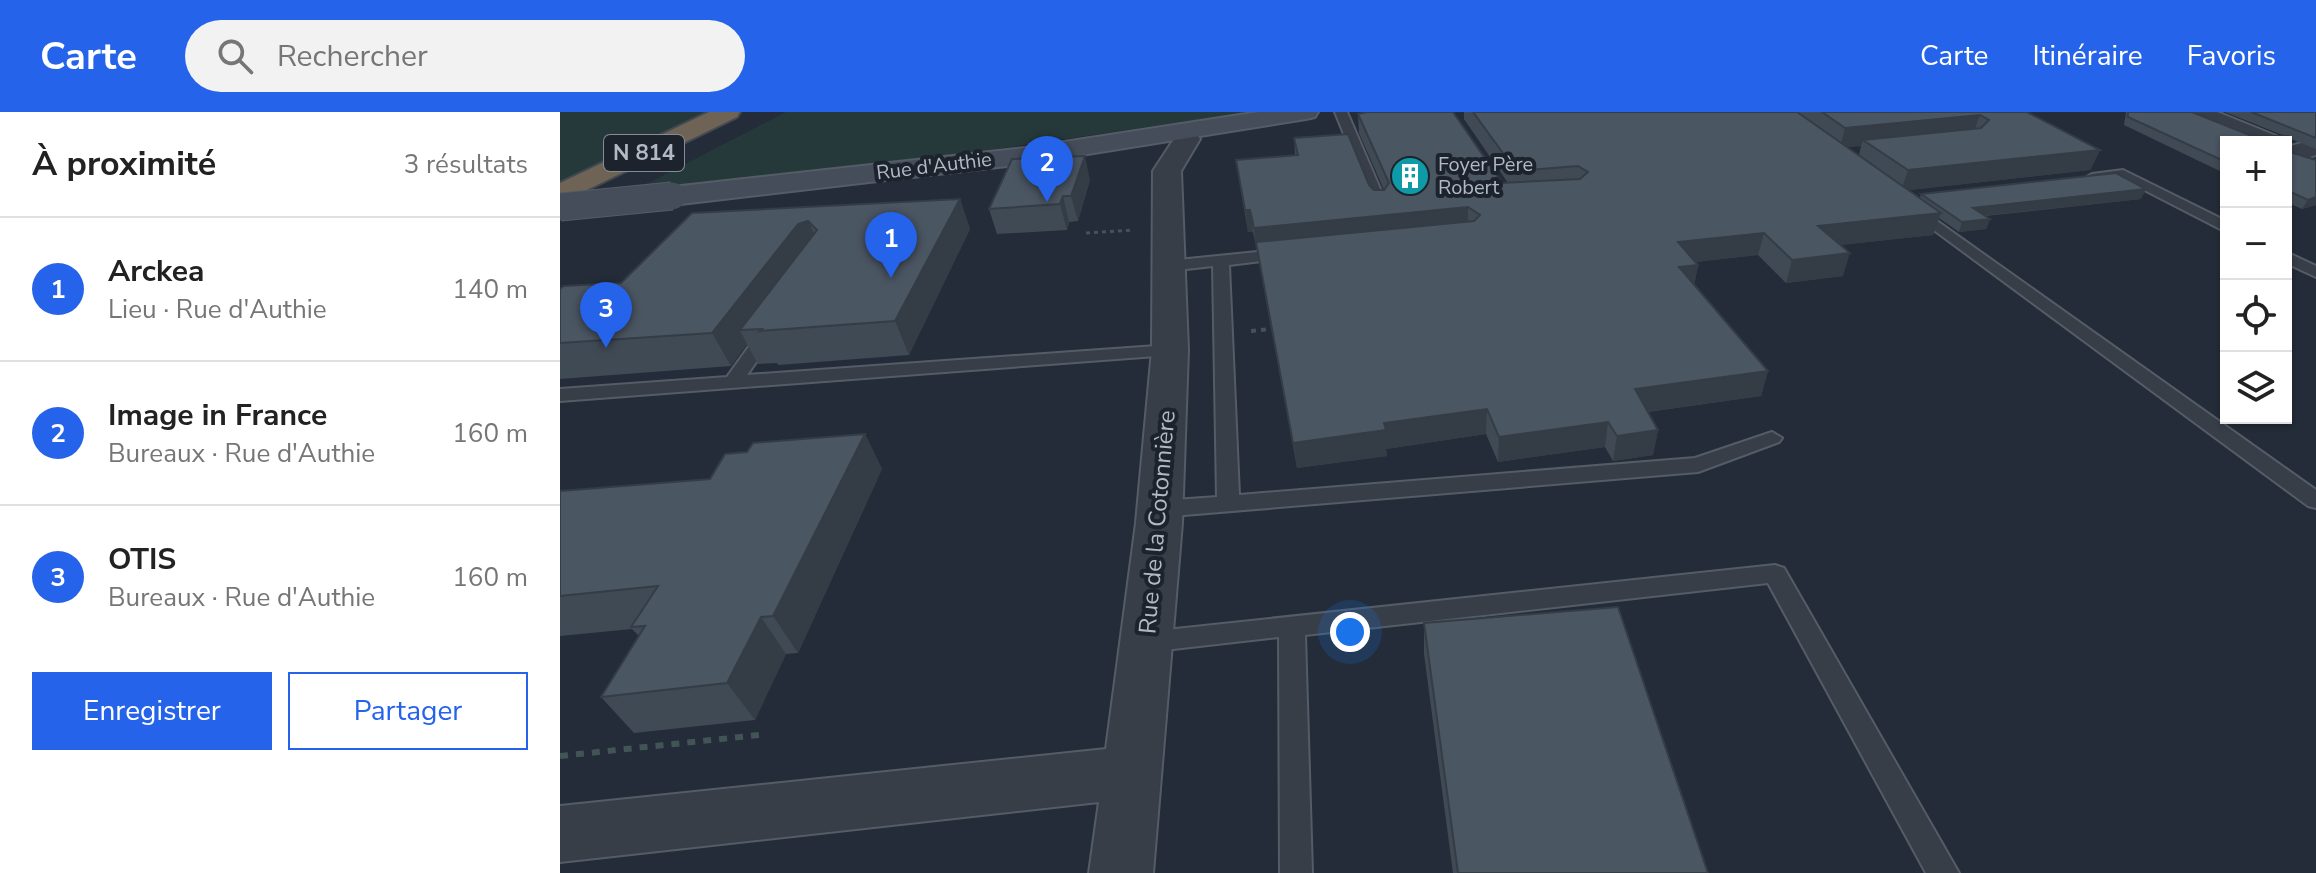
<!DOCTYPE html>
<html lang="fr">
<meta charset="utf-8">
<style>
body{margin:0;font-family:"Nunito Sans",sans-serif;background:#f2f2f2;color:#222}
.controls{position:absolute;right:24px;top:24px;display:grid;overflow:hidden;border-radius:0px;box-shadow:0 2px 6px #0004}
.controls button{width:72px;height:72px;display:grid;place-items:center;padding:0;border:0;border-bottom:2px solid #e0e0e0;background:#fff;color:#222;font:40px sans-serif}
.you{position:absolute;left:790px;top:520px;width:28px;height:28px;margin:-20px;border:6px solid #fff;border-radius:50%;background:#1a73e8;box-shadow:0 0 0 12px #1a73e833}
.badge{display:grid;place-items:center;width:52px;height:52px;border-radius:50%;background:#2563eb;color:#fff;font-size:26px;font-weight:700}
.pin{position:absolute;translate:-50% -66px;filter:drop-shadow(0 2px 4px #0008)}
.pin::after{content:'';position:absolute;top:42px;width:28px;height:24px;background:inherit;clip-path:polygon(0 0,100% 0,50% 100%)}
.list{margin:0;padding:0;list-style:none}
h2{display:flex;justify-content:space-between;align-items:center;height:104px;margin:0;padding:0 32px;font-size:34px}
h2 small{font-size:26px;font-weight:400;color:#767676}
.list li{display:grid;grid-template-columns:52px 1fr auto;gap:24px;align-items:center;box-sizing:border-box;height:144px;padding:0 32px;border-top:2px solid #e0e0e0}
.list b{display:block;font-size:30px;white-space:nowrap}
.list p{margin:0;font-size:26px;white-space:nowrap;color:#767676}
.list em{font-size:26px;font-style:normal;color:#767676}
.actions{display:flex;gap:16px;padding:24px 32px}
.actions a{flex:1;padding:18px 0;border:2px solid #2563eb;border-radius:0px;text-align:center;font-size:28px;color:#2563eb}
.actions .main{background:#2563eb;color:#fff}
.icon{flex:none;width:44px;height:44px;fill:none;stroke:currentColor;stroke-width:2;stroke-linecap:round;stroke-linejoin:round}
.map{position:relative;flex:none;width:1756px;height:761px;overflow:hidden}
header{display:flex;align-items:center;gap:48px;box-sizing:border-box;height:112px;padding:0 40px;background:#2563eb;color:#fff}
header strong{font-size:38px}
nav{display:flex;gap:44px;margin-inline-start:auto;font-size:28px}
.search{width:560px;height:72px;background:#f2f2f2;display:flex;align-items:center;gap:20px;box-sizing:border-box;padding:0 28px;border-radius:44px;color:#767676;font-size:30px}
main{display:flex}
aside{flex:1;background:#fff}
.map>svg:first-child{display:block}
.green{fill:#26393a}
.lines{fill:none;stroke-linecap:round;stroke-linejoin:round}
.lane-casing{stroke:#545c66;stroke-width:4}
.street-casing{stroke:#545c66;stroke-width:4}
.secondary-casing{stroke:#545c66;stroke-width:4}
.highway-casing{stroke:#414953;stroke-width:4}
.path-far2{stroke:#435456;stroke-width:3;stroke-dasharray:4 4;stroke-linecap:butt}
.path-far1{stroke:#435456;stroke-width:4;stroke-dasharray:5 5;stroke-linecap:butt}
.path{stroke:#435456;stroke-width:6;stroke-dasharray:8 8;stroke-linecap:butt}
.lane{fill:#373e48;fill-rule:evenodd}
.street{fill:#373e48;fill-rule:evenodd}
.secondary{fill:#454d5b;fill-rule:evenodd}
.highway{fill:#6e6354;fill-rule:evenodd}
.secondary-bridge-casing{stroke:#545c66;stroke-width:29;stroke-linecap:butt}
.secondary-bridge{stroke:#454d5b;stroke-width:27}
.wall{fill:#404a55;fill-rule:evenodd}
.shaded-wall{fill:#343c45}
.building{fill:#4b5663;stroke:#343c45;stroke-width:2}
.labels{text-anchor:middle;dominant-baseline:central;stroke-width:8;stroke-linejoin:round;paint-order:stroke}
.far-poi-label{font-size:20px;fill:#b1b9c4;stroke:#1c232d;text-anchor:start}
.far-street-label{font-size:20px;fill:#b1b9c4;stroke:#1c232d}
.shield{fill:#1c232d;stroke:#848c97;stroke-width:2}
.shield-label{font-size:22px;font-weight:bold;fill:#b1b9c4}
.street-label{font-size:24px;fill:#b1b9c4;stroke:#1c232d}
</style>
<header>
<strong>Carte</strong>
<div class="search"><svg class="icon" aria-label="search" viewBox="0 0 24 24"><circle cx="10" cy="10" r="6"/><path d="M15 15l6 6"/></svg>Rechercher</div>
<nav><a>Carte</a><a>Itinéraire</a><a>Favoris</a></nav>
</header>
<main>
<aside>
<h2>À proximité<small>3 résultats</small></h2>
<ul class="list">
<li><span class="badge">1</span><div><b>Arckea</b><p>Lieu · Rue d'Authie</p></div><em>140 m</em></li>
<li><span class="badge">2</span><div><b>Image in France</b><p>Bureaux · Rue d'Authie</p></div><em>160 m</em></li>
<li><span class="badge">3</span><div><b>OTIS</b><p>Bureaux · Rue d'Authie</p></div><em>160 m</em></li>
</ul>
<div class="actions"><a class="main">Enregistrer</a><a>Partager</a></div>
</aside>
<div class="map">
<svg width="1756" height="761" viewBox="0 0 1756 761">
<rect width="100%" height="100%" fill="#232c38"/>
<path class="green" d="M0,0H145L0,69Z
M226,0H691L415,40L75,78Z"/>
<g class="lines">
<g class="lane-casing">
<path id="lane" d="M775,0H787L827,93L825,96H815L813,93Z
M1563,58L1666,109V120L1561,66L1532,70L1525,66L1532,62Z
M1353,92L1756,378V396L1748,394L1348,99L1346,96Z
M727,137L735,142L733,145L669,153L679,383L1135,346L1212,320L1222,326L1219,330L1138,360L600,405L592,402L589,397L592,392L600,389L657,385L653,154L608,159L600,154L608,149Z
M1726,140L1756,154V165L1726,151Z
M209,214L218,219L187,263L610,233L619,238L610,243L0,289V277L167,265L203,215Z
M1215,453L1224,456L1399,761H1366L1208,471L745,523L752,761H720L719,525L587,540L578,537L574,530L578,523L587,520Z"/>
</g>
<g class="street-casing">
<path id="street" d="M1624,0H1657L1719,25L1723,30H1688L1627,5Z
M624,13L633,16L640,27L621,59L628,238L622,411L593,761H529L539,690L0,750V694L546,637L576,411L592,238L593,59L614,27L611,21L615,16Z
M1756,27V43L1736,49L1726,46L1727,35Z"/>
</g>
<g class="secondary-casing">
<path id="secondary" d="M699,0H758L755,5L746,7L465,52L112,93L102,90L98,84L102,78L112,75L465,36Z"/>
</g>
<g class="highway-casing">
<path id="highway" d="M149,0H180L177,5L0,91V71Z"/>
</g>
<path class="path-far2" d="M526,121L573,118"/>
<path class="path-far1" d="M691,219L711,217"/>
<path class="path" d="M0,644L199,623"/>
<use href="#lane" class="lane"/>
<use href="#street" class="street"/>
<use href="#secondary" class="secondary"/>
<use href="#highway" class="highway"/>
<g class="secondary-bridge-casing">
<path id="secondary-bridge" d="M0,95L112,84"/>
</g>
<use href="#secondary-bridge" class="secondary-bridge"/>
</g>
<path class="wall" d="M904,0H1467L1540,38L1530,58L1349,78L1360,86L1361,82L1581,87L1425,104L1430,107L1426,117L1399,120L1379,106L1373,123L1280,133L1283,164L1226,171L1198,143L1135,150L1138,153L1134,173L1208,259L1201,284L1088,300L1098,318L1093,343L1053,349L1045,335L938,350L926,322L826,337L827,344L737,356L697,138L693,120H688L676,48L735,43L734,26L809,73L814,78H824L799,21L798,2L942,71H948L904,7ZM1301,34L1299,43L1287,35Z
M1566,0H1632L1692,24H1725L1665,0H1756V37L1728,26L1730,40L1756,93L1742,97L1726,90V30H1666V62L1564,13Z
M530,68L518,109L509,110L507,118L437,122L429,97Z
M400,87L410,117L349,243L218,253L217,251L198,252L187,232L171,254L0,267V177L61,171L132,101Z
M305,322L322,357L238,541L226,542L195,608L74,621L41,585L79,524L72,517L0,524V379L150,367L187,340Z
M864,511L1148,761H893L864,542Z"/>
<path class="shaded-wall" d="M1420,3L1413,22L1303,28L1301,34L1280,36L1285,16Z
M1540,38L1530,58L1341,79L1348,58Z
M525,44L530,68L518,109L511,84Z
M1586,77L1581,87L1410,105L1413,96Z
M503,84L509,110L507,118L500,92Z
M1756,85V93L1742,97L1748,88Z
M400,87L410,117L349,243L335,209Z
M908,95V117L696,138L694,116Z
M685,98H690L693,120H688Z
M1381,101L1373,123L1252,136L1258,114Z
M1430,107L1426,117L1399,120L1402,110Z
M248,109L263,140L180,218L187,232L171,254L152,221L238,112Z
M1204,121L1198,143L1114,152L1118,130Z
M1290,141L1283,164L1226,171L1232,148Z
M1138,153L1134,176L1119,155Z
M1208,259L1201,284L1071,302L1075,277Z
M927,297L926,322L826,337L827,344L737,356L733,331L824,311Z
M1048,310L1045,335L938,350L939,325Z
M1098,318L1093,343L1053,349L1057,324Z
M305,322L322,357L238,541L213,504Z
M201,505L226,542L195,608L167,571Z"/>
<path class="building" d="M807,0H893L942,71L1020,67L1028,60L1018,54L956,59L913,0H1237L1381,101L1258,114L1290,141L1232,148L1204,121L1118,130L1138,153L1119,155L1208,259L1075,277L1098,318L1057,324L1048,310L939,325L927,297L824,311L826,318L733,331L696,130L914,109L920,103L908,95L694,116L690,98H685L676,48L738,43L734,26L788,22L809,73L814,78H824L829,71L798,2Z
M1262,0H1467L1540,38L1348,58L1303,28L1421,16L1429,8L1420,3L1285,16Z
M1568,0H1632L1692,24H1728L1730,40L1756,48V85L1748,88L1726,78V30H1666V50L1568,5Z
M1691,0H1756V26Z
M525,44L511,84H503L500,92L429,97L452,47Z
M1556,61L1586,77L1413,96L1430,107L1402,110L1361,82Z
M400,87L335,209L200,219L202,217L180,218L257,118L248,109L238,112L152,221L0,231V177L4,174L61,171L132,101Z
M305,322L213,504L201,505L167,571L41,585L85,514L71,515L98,474L0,484V379L150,367L165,342L187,340L193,331Z
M1058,495L1148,761H898L864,511Z"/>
<defs>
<g id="building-disc" transform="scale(2)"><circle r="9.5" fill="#0f9aa8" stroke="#1c232d"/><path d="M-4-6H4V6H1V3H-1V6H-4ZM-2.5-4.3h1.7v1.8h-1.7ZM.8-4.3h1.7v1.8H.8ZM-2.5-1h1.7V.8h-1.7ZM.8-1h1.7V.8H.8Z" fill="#fff"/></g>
</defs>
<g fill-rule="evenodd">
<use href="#building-disc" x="850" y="64"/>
</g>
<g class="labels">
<g class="far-poi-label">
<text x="878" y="52">Foyer Père<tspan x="878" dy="23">Robert</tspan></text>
</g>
<g class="far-street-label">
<text transform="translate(374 54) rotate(-7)">Rue d'Authie</text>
</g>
<rect class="shield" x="44" y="23" width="80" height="36" rx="6"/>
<g class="shield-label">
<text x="84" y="41">N 814</text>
</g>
<g class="street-label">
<text transform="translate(597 410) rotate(-85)">Rue de la Cotonnière</text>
</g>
</g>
</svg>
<div class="controls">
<button>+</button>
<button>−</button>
<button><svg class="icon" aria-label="locate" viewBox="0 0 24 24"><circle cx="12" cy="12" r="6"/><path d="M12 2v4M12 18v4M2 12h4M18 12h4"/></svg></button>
<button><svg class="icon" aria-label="layers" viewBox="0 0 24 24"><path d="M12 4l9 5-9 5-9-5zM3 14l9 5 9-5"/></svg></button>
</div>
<div class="you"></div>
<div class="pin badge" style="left:331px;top:166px">1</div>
<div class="pin badge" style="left:487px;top:90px">2</div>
<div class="pin badge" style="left:46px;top:236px">3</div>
</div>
</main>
